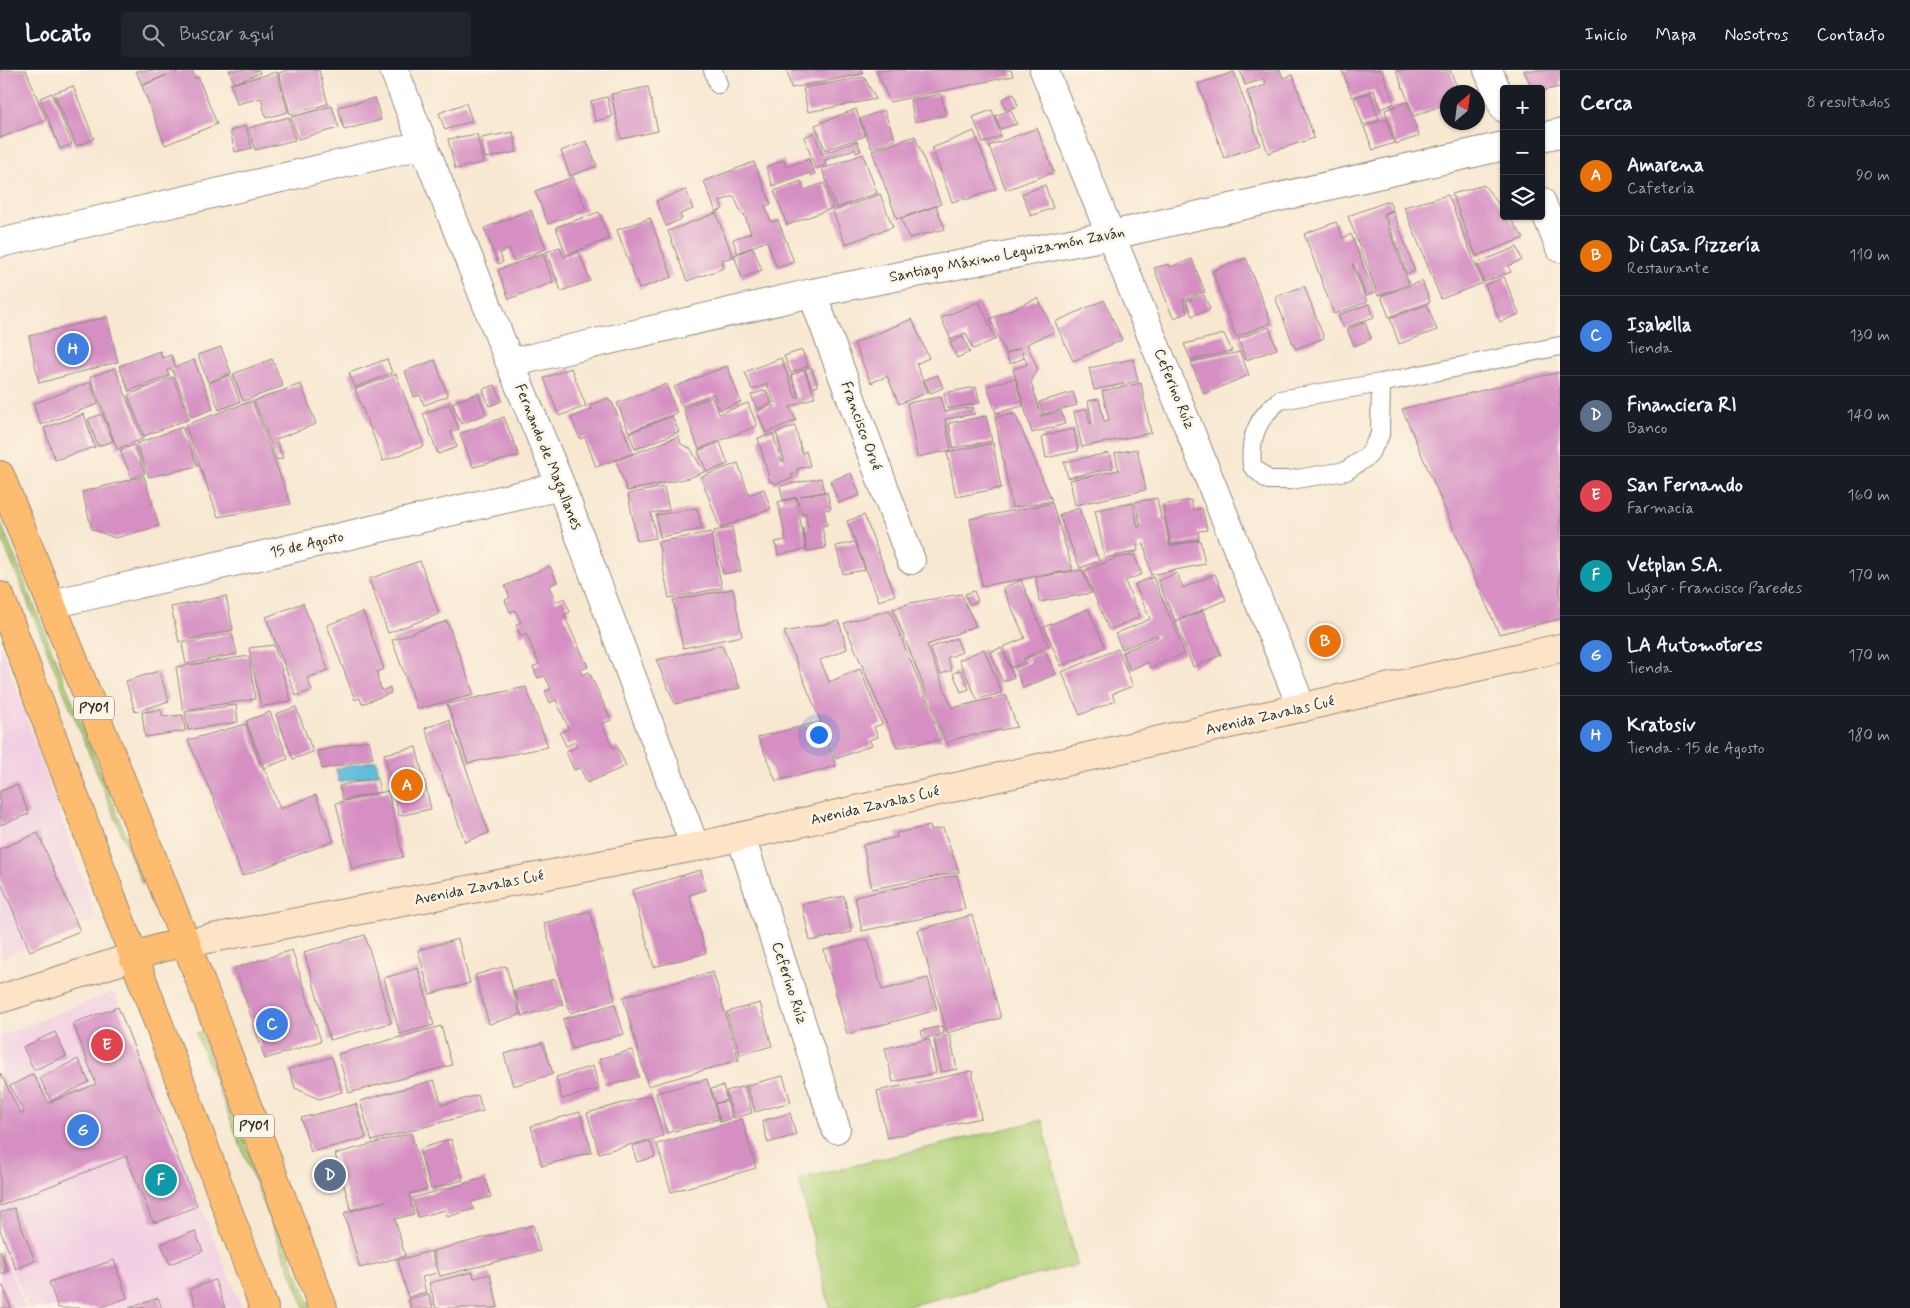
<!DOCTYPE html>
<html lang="es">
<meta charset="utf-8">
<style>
body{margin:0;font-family:Mynerve,sans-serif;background:#20242c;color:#f1f3f6}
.controls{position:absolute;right:15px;top:15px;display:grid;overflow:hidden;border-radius:5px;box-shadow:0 1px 4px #0004}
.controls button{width:45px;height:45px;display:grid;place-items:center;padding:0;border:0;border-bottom:1px solid #363941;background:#171b24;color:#f1f3f6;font:25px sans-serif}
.compass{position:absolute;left:1440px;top:15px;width:45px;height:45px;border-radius:50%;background:#171b24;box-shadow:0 1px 4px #0004;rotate:28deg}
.you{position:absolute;left:818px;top:664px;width:18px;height:18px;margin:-12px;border:4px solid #fff;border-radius:50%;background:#1a73e8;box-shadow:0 0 0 8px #1a73e833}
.badge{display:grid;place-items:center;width:32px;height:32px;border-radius:50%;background:#d93025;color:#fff;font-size:16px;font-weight:700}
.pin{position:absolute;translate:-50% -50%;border:2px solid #fff;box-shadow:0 1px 5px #0006}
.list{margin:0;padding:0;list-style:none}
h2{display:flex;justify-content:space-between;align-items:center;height:65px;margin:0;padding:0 20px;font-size:21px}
h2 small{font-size:16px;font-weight:400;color:#9ea1a6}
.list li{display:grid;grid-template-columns:32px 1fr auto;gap:15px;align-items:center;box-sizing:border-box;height:80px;padding:0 20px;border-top:1px solid #363941}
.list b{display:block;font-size:19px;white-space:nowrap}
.list p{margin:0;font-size:16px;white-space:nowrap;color:#9ea1a6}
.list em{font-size:16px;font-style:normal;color:#9ea1a6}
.icon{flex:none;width:28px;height:28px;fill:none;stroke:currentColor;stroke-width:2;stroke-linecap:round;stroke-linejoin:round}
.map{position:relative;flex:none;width:1560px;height:1238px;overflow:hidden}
header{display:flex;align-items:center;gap:30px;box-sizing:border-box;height:70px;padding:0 25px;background:#171b24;border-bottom:1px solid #363941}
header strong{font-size:24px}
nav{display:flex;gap:28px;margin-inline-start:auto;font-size:18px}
.search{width:350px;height:45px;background:#20242c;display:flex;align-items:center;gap:12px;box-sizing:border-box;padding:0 18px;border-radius:5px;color:#9ea1a6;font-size:19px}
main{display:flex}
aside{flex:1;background:#171b24}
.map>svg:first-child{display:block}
.built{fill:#f2cfe2}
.green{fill:#b1d279;stroke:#6e7e52}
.water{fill:#60bdde;stroke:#467484}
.building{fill:#d58fc3}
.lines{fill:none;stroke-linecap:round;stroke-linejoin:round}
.lane-casing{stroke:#928a7e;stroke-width:20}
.street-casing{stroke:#928a7e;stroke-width:30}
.secondary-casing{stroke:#928a7e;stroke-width:30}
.highway-casing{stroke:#928a7e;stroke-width:30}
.lane{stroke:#fff;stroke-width:18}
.street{stroke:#fff;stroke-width:28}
.secondary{stroke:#fee4c6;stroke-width:28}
.highway{stroke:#fdbc70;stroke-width:28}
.labels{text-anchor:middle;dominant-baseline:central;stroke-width:5;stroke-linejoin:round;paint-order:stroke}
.shield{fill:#fcf5e5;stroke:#6a6863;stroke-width:1}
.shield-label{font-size:14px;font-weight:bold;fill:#2b2b2b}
.street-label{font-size:15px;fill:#2b2b2b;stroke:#fcf5e5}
</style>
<header>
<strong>Locato</strong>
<div class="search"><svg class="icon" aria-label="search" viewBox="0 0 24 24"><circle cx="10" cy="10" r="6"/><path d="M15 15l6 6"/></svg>Buscar aquí</div>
<nav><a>Inicio</a><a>Mapa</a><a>Nosotros</a><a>Contacto</a></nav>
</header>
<main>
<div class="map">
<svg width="1560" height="1238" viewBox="0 0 1560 1238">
<rect width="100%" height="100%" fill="#fcf5e5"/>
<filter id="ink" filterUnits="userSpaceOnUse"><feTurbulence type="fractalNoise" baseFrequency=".02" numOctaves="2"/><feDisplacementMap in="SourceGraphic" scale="10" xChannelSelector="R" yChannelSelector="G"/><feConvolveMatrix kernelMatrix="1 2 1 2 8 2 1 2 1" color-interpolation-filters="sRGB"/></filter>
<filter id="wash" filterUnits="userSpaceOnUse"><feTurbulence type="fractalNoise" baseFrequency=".0096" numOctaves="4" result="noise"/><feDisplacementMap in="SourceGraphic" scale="20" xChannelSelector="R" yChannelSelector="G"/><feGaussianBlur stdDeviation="1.12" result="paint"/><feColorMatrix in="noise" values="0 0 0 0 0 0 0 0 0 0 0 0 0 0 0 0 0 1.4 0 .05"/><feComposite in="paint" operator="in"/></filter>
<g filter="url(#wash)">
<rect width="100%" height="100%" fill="#f8e8d2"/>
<path class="built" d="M0,572L96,849L0,888Z
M114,922L242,1238H29L0,1171V966Z
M0,1178L25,1238H0Z"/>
<path class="green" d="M0,451L144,810L142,814L0,464Z
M199,962L201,963L311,1238H305L196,963Z
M1042,1050L1077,1195L899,1238H830L799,1109Z"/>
<path class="water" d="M376,690L379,704L339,712L336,699Z"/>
<g id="blocks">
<path class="building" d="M0,0H26L46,50L0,68Z
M175,0L176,3L182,0H192L195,8L198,7L217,54L165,75L142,16L167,5L142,15L136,1Z
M229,0H259L260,3L234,13Z
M287,0H319L328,34L290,44L279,3Z
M787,0H862L863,4L791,18Z
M876,0H1011L1013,6L890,32Z
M1240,0H1280L1283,8L1293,5L1314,68L1268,83L1247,21L1266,15L1264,9L1245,15Z
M1342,0H1382L1394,34L1380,39L1374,20L1352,27Z
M1396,0H1450L1459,22H1448V33L1414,46Z
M1524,0H1560V17L1541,21V19H1532Z
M277,2L288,42L266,48L261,28L237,34L231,14Z
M1234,2L1260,75L1224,88L1198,14Z
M864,7L876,29L808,42L803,18Z
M73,16L94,69L76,76L54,23Z
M648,17L658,61L621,69L611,24Z
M52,23L72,74L60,79L40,28Z
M1370,23L1379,50L1363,55L1354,28Z
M941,24L946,45L915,52L910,30Z
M1014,24L1018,36L1006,40L1002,29Z
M607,27L612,47L595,51L591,31Z
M375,28L381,50L344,60L338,37Z
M1407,32L1419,66L1396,74L1385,40Z
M466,33L472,51L445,60L439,43Z
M332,36L339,58L298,69L291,47Z
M856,39L865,66L825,80L815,55Z
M884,40L895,70L872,79L860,49Z
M992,40L1001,66L983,73L973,47Z
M1011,40L1017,54L1000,59L995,46Z
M289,47L295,70L255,80L249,58Z
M1386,49L1394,73L1373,80L1364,57Z
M246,56L252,78L235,82L230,61Z
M1037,58L1054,102L1006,120L989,76Z
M974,61L996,119L965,130L964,128L952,132L932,78Z
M513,62L517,82L485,88L481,68Z
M814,63L822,84L857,71L861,81L856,83L855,79L825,90L826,95L816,99L804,67Z
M477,64L483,93L455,99L448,69Z
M915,66L941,134L897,149L872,81Z
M587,71L597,96L570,106L561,81Z
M863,84L877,123L836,138L822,99Z
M809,89L815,104L811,106L810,103L773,116L766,97L783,90L786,97Z
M754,92L771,134L765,136L771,152L778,150L794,192L777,198L767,171L737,183L733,169L751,163L744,144L742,145L734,126L720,131L723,139L716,142L704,111Z
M573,107L586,140L548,154L535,121Z
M801,111L804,120L824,113L833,138L787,155L774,121Z
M1045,115L1053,138L1031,146L1022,124Z
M1484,115L1504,141V146H1508L1524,168L1476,186L1452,124Z
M686,120L693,139L680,144L682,149L666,156L656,131Z
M880,124L893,157L845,174L833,141Z
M1448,125L1483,213L1441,229L1404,137Z
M1389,131L1393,140L1383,144L1409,214L1378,226L1348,146Z
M936,136L945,159L909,168L901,149Z
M531,140L546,179L513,191L509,179L500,183L503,192L498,194L484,158Z
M1393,141L1415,201L1407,204L1385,144Z
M599,142L609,169L566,185L556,157Z
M716,143L733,187L722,190L724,198L687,211L668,161Z
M650,148L672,207L639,219L617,160Z
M1336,152L1343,168L1351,164L1374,223L1366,226L1354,194H1352L1367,232L1334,244L1304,164Z
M560,177L564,187L579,182L590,211L561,221L546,182Z
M1517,177L1522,190L1508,196L1511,202L1484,212L1477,193Z
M753,178L762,200L742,208L734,185Z
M543,183L553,212L509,229L498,200Z
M1246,188L1271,253L1236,267L1212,201Z
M1192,189L1205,222L1183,230L1187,243L1173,248L1154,198L1169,194L1170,197Z
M1504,207L1519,244L1500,252L1485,215Z
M1422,211L1430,232L1389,247L1381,226Z
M1304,216L1324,268L1295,279L1275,227Z
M1204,225L1210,239L1192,246L1186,231Z
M1038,228L1054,262L1027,274L1038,300L1031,312L1041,346L1061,341L1065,354L1032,363L1013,299L1026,295L1027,293L1022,282L1024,288L1010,294L1006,284L1020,278L1006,284L990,249Z
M1104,230L1122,270L1073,291L1055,252Z
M979,232L996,269L973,279L966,263L951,270L941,248Z
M1369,234L1374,247L1344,258L1338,245Z
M1427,235L1437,260L1399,274L1390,248Z
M107,247L118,292L39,313L29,266Z
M912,249L929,288L916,294L928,322L899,334L887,306L871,313L854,273Z
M1365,252L1371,269L1354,276L1347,259Z
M1269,257L1277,279L1246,290L1238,269Z
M1224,264L1232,281L1191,290L1184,274Z
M963,267L970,282L957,288L950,273Z
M221,277L231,303L208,312L198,285Z
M802,280L808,296L791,303L784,286Z
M160,281L162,288L171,285L176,297L194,290L213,339L191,347L172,299L167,300L169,306L129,321L119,296Z
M1240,282L1249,305L1204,324L1191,292Z
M781,288L796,328L799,327L791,305L804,300L815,327L790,337L796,350L766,363L757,341L772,335L773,337L776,336L767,314L752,320L745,302Z
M272,289L283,316L243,331L233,304Z
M387,289L392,303L355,317L349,303Z
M1133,289L1138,311L1094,320L1089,298Z
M435,290L448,326L424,335L420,325L414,327L405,301Z
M727,296L741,332L720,340L714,324L681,336L674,317Z
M811,297L818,316L812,318L805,299Z
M115,298L143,369L117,379L90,307Z
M571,298L586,336L559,346L544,308Z
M1560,302V549L1499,564L1402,339Z
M396,304L424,376L383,391L355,319Z
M230,305L240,332L219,340L209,313Z
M938,305L943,318L930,323L924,310Z
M173,307L189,349L144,366L128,325Z
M1015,308L1023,336L996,343L987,316Z
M90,312L98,334L41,355L33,334Z
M1141,313L1151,363L1082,377L1074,342L1087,339L1090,354L1092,353L1088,331L1099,329L1104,351L1109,350L1102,321Z
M301,314L316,354L276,369L283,388L277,390L254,331Z
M666,314L677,343L629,362L617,333Z
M495,315L502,331L489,336L483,319Z
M976,317L980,333L947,339L944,323Z
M766,320L772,333L757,339L751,325Z
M1073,322L1077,335L1043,344L1039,332Z
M478,323L486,344L461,354L452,333Z
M712,327L719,344L748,333L757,356L699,379L683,338Z
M941,327L944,342L973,337L975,344L945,349L951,380L917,387L907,333Z
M608,328L610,332H612L633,383L596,397L585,367L580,369L571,348L592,339L590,335Z
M252,331L291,434L218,447L185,355Z
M449,334L459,359L451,362L457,377L438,384L423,344Z
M84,344L95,377L55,390L44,358Z
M102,344L113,371L98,376L88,349Z
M1015,344L1052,431L1012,438L995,347Z
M672,346L679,362L635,379L629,363Z
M986,346L992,371L953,378L949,353Z
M504,347L519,386L473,397L460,364Z
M795,356L802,383L806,381L810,396L797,399L798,403L791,405L793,408L774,414L773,411L770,412L758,368L773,364L781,391H784L776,362Z
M182,357L198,396L149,407L136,374Z
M1074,359L1078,381L1046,388L1042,366Z
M679,366L681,374L691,379L704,402L689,408L627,421L616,391Z
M720,372L728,394L707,402L698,381Z
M993,373L1001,418L956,427L947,382Z
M134,375L145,403L132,408L120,380Z
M1137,379L1146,420L1075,435L1070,410L1119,400L1115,383Z
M1109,383L1113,398L1068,408L1064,392Z
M738,393L749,425L764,419L771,439L720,458L701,407Z
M851,403L860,425L839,433L830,411Z
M144,406L159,456L115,468L92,459L82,422Z
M821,408L824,422L801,426L827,422L831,439L824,440L827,455L822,456L826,478L807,481L803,459L808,458L805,443L801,444L797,427L783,430L780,416Z
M664,417L669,440L651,443L656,468L637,471L628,424Z
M796,428L806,479L778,485L775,472L786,470L778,432Z
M1157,428L1161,449L1164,448L1170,476L1200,470L1205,494L1151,505L1144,474L1137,475L1138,481L1105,488L1095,440L1133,433L1138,457L1141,456L1135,432Z
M1191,430L1193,440L1202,438L1207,460L1198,461L1199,469L1171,475L1163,435Z
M1052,433L1073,500L982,516L970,449Z
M697,438L702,459L660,467L656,445Z
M1079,438L1099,491L1080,498L1059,445Z
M864,445L895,525L879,531L847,451Z
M732,457L741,501L723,504L714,461Z
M711,462L722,518L669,528L658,472Z
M855,472L865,500L843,504L836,476Z
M1134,485L1142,504L1125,511L1140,547L1109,560L1084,501L1116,488Z
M420,491L439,544L388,563L369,509Z
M550,496L557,512L549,516L556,532L564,528L570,542L564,545L588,597L580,600L582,605L589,602L611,650L602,654L613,678L617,676L626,696L587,713L580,698L574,700L566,682L577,677L575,672L566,676L560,663L569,659L556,630L550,633L545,621L551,619L545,606L538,608L533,597L539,594L526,563L521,566L516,555L521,552L515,540L510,542L505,530L510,528L505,516Z
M1082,500L1092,523L1039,532L1036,507Z
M1177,503L1183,518L1215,504L1226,530L1175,551L1158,511Z
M1153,507L1185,583L1150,598L1148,592L1130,600L1122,582L1158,567L1157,565L1122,579L1115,564L1150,549L1135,514Z
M1021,510L1049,577L1024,588L1025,592L1011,598L1003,577L1025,568L1003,518Z
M733,519L742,566L683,578L673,530Z
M974,521L978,531L969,534L965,524Z
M961,524L976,556L927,575L952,638L1006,625L1017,657L963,667L946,673L893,539L910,533Z
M226,526L233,560L179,572L171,537Z
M303,533L328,600L307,608L312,620L296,626L266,547Z
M1088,539L1105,577L1061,596L1044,557Z
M890,540L942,669L897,678L844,553Z
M1203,541L1221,585L1193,597L1175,552Z
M363,542L384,599L377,602L378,607L377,608L382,621L390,617L391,623L362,634L360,628L355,630L327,555Z
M447,551L474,625L417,639L392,570Z
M839,551L847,579L820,590L829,612L860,599L882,654L874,657L878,667L869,670L872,675L836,689L784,562Z
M232,563L237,584L186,594L182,574Z
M956,568L962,582L947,588L952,600L941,604L930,578Z
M274,575L291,631L261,637L249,578Z
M722,575L740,618L675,634L656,590Z
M1001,578L1014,607L1003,612L990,582Z
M984,579L1002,623L977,629L959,590Z
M1118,579L1133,616L1112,624L1115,631L1080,645L1062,602Z
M1045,581L1056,604L1023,618L1015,598L1030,592L1027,588Z
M249,586L255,629L183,640L176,597Z
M961,600L969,619L961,622L953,603Z
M159,601L169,631L135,642L126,611Z
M526,617L548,677L468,693L447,634Z
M236,635L238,652L188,660L185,642Z
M296,637L313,682L293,689L276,644Z
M161,640L163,647L183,645L185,661L145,667L142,642Z
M270,642L288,689L264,698L246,651Z
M449,650L489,763L465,772L425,658Z
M820,652L836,696L776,711L758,667Z
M246,654L260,694L267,704L280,739L316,725L334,771L242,806L212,725L188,670Z
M369,670L373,688L322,699L318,681Z
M416,677L431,739L399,746L384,684Z
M377,707L380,722L343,730L339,716Z
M17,715L29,744L0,755V721Z
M388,721L403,787L352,799L336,733Z
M930,756L931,760L943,758L959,802L872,819L863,775L897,767L896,763Z
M38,763L80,861L30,881L0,810V779Z
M701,800L706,820L689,825L706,883L654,897L632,820Z
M957,805L965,839L862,861L855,827Z
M844,826L852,862L810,871L802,834Z
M590,841L615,930L570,943L544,853Z
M972,845L1001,948L947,963L918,860Z
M365,865L391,953L330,970L304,882Z
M458,869L470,913L430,924L418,880Z
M868,869L882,920L928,908L937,940L847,964L824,880Z
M292,880L321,971L265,989L235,898Z
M506,896L520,945L489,954L475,905Z
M418,898L434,955L400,964L384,908Z
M713,902L739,990L648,1016L623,927Z
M555,909L563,935L522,946L515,920Z
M760,933L772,976L740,985L727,942Z
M615,934L624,964L572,979L563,949Z
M118,937L197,1136L156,1153L155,1151L153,1152L126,1086L0,1136V1003L21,1044L24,1043L10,1016L33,1004L49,1033L96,1014L73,953Z
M441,956L452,995L349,1023L338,984Z
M942,956L944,964L923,968L921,961Z
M55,962L66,986L34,1000L23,977Z
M950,965L957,999L941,1002L934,969Z
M929,969L936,1003L893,1012L885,978Z
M543,973L553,1004L513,1016L504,984Z
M632,980L639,1007L607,1016L599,989Z
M332,987L342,1022L319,1029L295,1018L289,999Z
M78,989L89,1012L51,1031L40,1008Z
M593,996L599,1019L562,1029L556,1007Z
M972,1001L981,1048L887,1068L877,1021Z
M783,1006L791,1032L755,1042L747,1015Z
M707,1009L719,1049L667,1063L656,1023Z
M434,1010L442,1035L478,1025L483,1041L372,1071L360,1031Z
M723,1016L727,1030L716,1033L711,1019Z
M745,1016L752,1043L734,1048L726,1021Z
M651,1025L663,1066L599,1083L587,1043Z
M727,1031L732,1048L720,1052L715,1034Z
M356,1034L366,1068L311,1082L301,1048Z
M580,1042L592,1082L542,1096L531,1056Z
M790,1043L796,1065L768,1073L762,1051Z
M742,1049L756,1098L671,1122L657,1074Z
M411,1063L427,1119L409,1124L414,1144L395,1149L405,1186L360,1198L344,1143L386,1131L351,1140L335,1084Z
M451,1069L463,1110L431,1119L419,1079Z
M650,1071L655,1087L637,1092L632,1076Z
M485,1108L491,1127L471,1132L474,1139L447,1147L445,1140L418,1147L412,1128Z
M14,1138L35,1191L16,1199L0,1160V1143Z
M533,1155L540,1181L440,1206L433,1181Z
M195,1161L203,1181L170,1194L161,1174Z
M0,1180L8,1200L0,1204Z
M431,1181L437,1203L422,1207L426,1222L408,1227L398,1190Z
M114,1190L127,1228L98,1238H58L49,1212Z
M473,1202L474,1208L490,1204L498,1237L493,1238H436L429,1213Z
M215,1210L225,1238H196L190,1219Z
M3,1216L11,1238H0V1217Z
M429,1224L433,1238H411L408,1229Z
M158,1228L162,1238H129Z"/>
</g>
</g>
<g filter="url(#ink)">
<use href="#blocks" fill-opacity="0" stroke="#928a7e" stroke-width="1"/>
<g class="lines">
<g class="lane-casing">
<path id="lane" d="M713,0L718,14
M1381,313L1380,365L1368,386L1346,401L1290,410H1268L1252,396C1249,367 1258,347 1280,330L1381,313L1560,276"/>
</g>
<g class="street-casing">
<path id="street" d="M394,0L510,293L561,416L695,777
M1044,0L1302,638
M1488,0L1504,38
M1541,67L1560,63
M1541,131L1560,178
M0,173L423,75
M812,223L911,490
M510,293L812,223L1112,165L1504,76
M52,534L561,416
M741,767L836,1059"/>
</g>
<g class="secondary-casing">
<path id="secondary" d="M186,873L695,777L1560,578
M0,929L133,887"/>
</g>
<g class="highway-casing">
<path id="highway" d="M0,405L186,873L323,1238
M0,526L264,1238
M133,887L160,878L186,873"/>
</g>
<use href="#lane" class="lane"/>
<use href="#street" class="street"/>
<use href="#secondary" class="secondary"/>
<use href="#highway" class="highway"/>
</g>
</g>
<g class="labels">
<g class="shield">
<rect x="74" y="626.5" width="40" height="23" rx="4"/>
<rect x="234" y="1044.5" width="40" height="23" rx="4"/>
</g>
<g class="shield-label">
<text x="94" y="638">PY01</text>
<text x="254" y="1056">PY01</text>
</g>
<g class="street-label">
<text transform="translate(1007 185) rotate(-11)">Santiago Máximo Leguizamón Zaván</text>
<text transform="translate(1174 319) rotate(68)">Ceferino Ruíz</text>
<text transform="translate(861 356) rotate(70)">Francisco Orué</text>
<text transform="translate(548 387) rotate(68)">Fernando de Magallanes</text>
<text transform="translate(307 475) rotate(-13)">15 de Agosto</text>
<text transform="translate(1270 646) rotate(-13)">Avenida Zavalas Cué</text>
<text transform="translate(875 736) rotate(-13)">Avenida Zavalas Cué</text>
<text transform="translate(479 818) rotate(-11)">Avenida Zavalas Cué</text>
<text transform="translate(789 913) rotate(72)">Ceferino Ruíz</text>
</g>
</g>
</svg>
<div class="controls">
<button>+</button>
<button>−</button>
<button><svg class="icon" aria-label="layers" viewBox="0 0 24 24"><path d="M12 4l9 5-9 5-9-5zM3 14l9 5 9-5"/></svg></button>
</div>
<svg class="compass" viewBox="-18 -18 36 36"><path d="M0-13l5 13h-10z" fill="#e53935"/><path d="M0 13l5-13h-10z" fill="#9ea1a6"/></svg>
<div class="you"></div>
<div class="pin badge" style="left:407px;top:715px;background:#e8710a">A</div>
<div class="pin badge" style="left:1325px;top:571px;background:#e8710a">B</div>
<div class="pin badge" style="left:272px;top:954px;background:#3f7fe0">C</div>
<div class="pin badge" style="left:330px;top:1105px;background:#5c6f8a">D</div>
<div class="pin badge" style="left:107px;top:975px;background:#e0444e">E</div>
<div class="pin badge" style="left:161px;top:1110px;background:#0f9aa8">F</div>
<div class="pin badge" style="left:83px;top:1060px;background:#3f7fe0">G</div>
<div class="pin badge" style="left:73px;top:279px;background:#3f7fe0">H</div>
</div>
<aside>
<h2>Cerca<small>8 resultados</small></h2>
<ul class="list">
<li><span class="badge" style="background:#e8710a">A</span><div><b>Amarena</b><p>Cafetería</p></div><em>90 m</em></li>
<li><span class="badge" style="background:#e8710a">B</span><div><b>Di Casa Pizzería</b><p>Restaurante</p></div><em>110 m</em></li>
<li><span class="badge" style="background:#3f7fe0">C</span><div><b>Isabella</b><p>Tienda</p></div><em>130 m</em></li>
<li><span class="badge" style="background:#5c6f8a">D</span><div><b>Financiera RI</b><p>Banco</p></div><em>140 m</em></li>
<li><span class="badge" style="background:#e0444e">E</span><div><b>San Fernando</b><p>Farmacia</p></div><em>160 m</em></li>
<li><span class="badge" style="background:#0f9aa8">F</span><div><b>Vetplan S.A.</b><p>Lugar · Francisco Paredes</p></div><em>170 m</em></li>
<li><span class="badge" style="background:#3f7fe0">G</span><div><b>LA Automotores</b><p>Tienda</p></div><em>170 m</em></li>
<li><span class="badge" style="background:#3f7fe0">H</span><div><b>Kratosiv</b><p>Tienda · 15 de Agosto</p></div><em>180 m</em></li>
</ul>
</aside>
</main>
